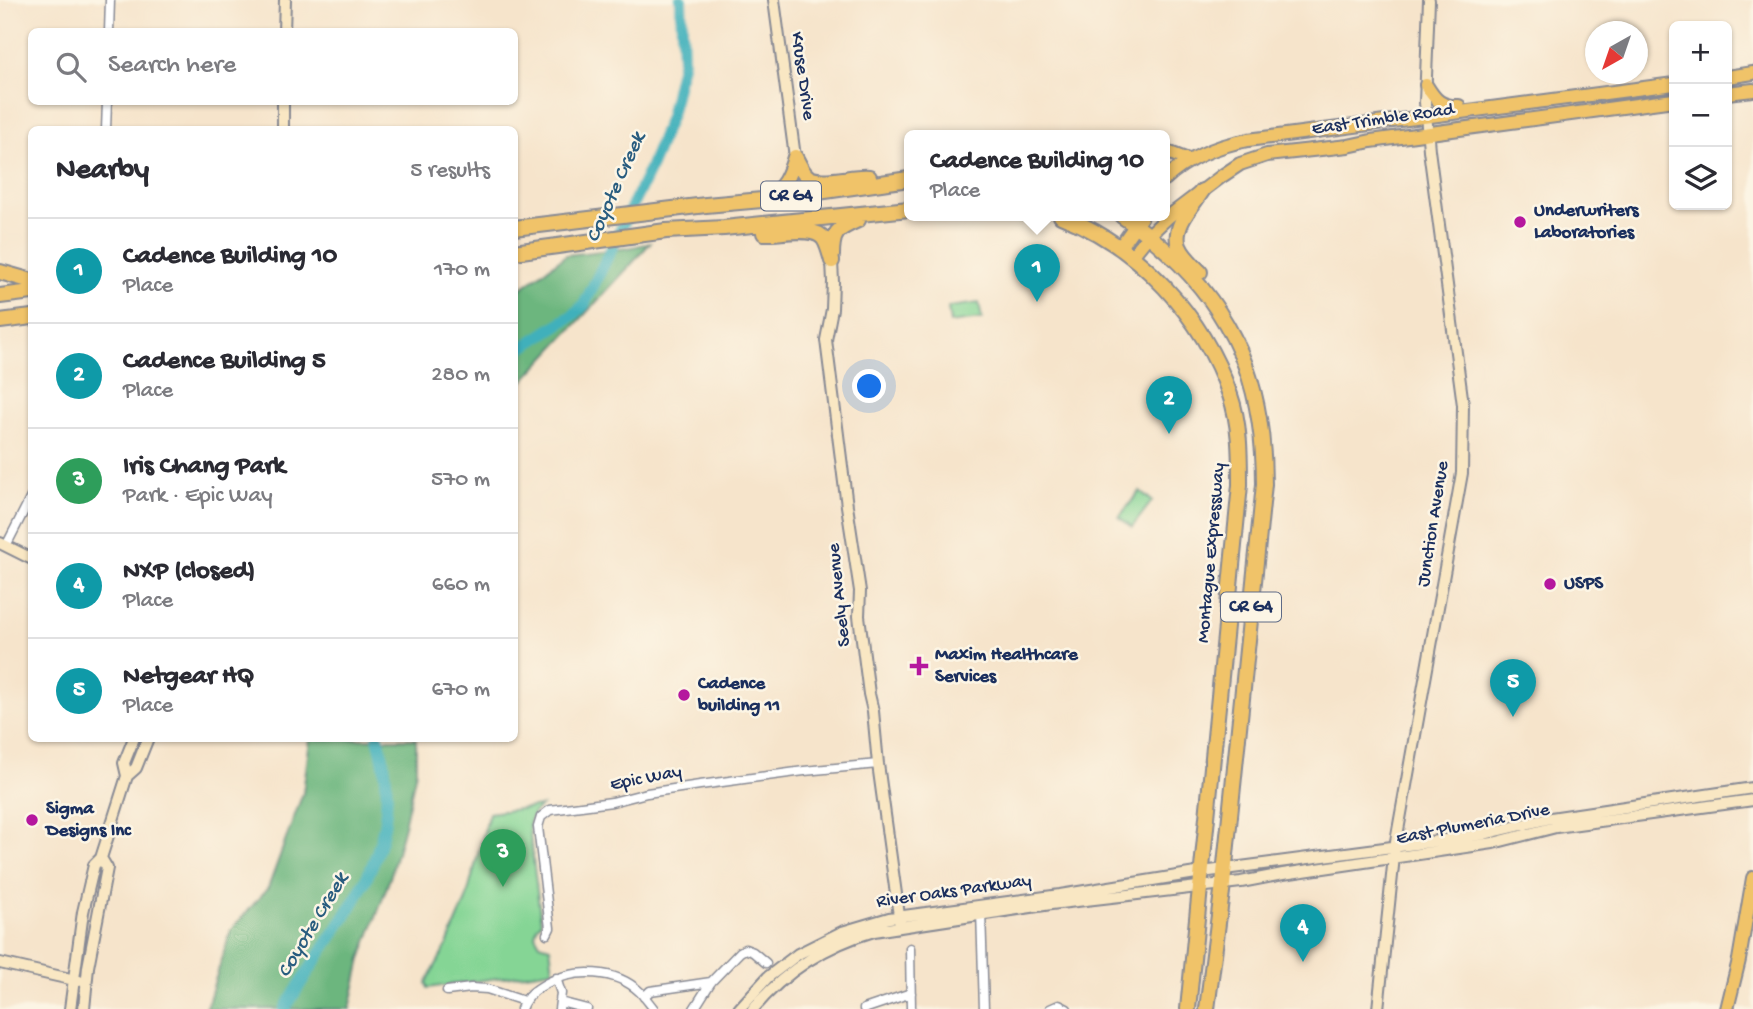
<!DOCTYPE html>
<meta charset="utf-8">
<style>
body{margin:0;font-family:"Gochi Hand",sans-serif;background:#f7f7f7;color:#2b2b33}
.controls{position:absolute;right:21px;top:21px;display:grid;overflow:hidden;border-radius:10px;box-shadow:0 2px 5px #0004}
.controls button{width:63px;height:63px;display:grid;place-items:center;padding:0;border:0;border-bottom:2px solid #e1e1e2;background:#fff;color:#2b2b33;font:35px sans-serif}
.compass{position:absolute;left:1585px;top:21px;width:63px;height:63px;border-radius:50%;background:#fff;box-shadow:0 2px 5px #0004;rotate:220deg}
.you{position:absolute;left:870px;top:387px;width:24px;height:24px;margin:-18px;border:5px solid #fff;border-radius:50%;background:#1a73e8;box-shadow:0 0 0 10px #1a73e833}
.badge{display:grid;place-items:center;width:46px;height:46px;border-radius:50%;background:#b5179e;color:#fff;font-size:23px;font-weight:700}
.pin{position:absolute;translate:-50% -58px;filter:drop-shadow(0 2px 4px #0008)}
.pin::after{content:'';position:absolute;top:37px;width:24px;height:21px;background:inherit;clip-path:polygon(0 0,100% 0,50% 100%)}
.popup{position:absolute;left:904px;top:130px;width:266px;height:91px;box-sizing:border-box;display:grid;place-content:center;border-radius:10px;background:#fff;filter:drop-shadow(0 2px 5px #0005);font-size:23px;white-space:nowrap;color:#7c7c81}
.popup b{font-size:26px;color:#2b2b33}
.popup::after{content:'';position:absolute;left:50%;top:100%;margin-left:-14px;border:14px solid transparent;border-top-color:#fff}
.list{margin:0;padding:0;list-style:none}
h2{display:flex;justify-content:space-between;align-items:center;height:91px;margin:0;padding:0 28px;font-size:30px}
h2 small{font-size:23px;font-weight:400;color:#7c7c81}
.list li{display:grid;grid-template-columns:46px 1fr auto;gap:21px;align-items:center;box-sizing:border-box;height:105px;padding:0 28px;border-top:2px solid #e1e1e2}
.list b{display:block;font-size:26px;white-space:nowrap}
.list p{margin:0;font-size:23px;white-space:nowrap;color:#7c7c81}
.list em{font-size:23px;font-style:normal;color:#7c7c81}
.icon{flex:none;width:38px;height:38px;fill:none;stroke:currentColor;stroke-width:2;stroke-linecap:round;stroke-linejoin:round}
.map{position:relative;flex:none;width:1753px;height:1009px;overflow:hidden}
.search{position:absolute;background:#fff;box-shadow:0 2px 5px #0004;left:28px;top:28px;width:490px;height:77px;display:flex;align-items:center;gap:18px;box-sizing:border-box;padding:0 24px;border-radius:10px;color:#7c7c81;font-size:26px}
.panel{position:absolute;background:#fff;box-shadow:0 2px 5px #0004;left:28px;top:126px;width:490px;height:616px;border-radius:10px}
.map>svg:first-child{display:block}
.green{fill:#85d595;stroke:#50827a;stroke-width:2}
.forest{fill:#6cb67e;stroke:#44726e;stroke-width:2}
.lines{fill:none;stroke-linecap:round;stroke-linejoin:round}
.river{stroke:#40b0bb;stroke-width:12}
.street-casing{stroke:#888a94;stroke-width:11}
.secondary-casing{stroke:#888a94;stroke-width:14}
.primary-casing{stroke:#888a94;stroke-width:16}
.highway-casing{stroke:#888a94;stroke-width:18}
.street{stroke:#fff;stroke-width:8}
.secondary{stroke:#f9e7c3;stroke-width:10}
.primary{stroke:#f0c369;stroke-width:12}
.highway{stroke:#f0c369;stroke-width:14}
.poi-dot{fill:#b5179e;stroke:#fcf5e5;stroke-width:2.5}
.labels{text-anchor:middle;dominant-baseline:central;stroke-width:5;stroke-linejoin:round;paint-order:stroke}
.shield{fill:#fcf5e5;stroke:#5e6a86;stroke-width:2}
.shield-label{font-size:18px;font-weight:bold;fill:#1b2f5e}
.street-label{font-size:19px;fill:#1b2f5e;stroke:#fcf5e5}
.poi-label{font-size:19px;font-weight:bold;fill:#1b2f5e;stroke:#fcf5e5;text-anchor:start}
.water-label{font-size:21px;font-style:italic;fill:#285c7f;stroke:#fcf5e5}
</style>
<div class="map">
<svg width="1753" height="1009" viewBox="0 0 1753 1009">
<rect width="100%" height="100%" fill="#fcf5e5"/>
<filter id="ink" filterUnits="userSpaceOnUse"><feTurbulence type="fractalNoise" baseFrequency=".0143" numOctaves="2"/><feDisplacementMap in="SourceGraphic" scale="14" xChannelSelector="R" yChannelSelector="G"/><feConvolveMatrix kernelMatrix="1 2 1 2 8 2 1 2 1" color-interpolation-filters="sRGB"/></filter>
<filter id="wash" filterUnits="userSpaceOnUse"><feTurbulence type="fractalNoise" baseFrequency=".00686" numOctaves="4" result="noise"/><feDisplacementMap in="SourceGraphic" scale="28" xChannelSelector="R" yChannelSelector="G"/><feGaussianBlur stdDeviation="1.57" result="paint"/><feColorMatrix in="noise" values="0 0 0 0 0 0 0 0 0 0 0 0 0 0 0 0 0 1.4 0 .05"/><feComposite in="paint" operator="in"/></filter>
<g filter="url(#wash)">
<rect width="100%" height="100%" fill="#f6e4cb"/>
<path class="green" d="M979,303L982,319L950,323L948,307Z
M1140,491L1152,501L1132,527L1119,517Z
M541,806C533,812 530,817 529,828L541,922L537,927L535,935L540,944L550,947L553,970L428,988L426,983L447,945L466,900L489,813Z"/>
<path class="forest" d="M650,243L637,258L515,390V293L566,255L628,248Z
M310,739H416V771L404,826L390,878L361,959L350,1009H206L231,930L268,888L303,793Z"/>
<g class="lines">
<path class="river" d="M514,353L573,315L584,305L649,171L670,117L683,60L681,0
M285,1009C337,918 413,854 378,738"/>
</g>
</g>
<g filter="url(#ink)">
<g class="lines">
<g class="street-casing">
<path id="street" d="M109,32L110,0
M106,130L107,102
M6,546L32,495
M981,911L984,1009
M547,934L550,928L538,827L541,817L550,810L612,802L647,793L700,785L804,771L878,764
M910,948L911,1009
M556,978L561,993L559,1009
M447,991L471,988L487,989L524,1001
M644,997L650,991L711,982
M560,1002L587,1009
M521,1009C526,996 536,989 547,983C575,968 616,969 640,992C645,997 649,1003 654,1009
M694,1009L711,982L740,952L745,949L753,952L766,963
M864,1009L911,993
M1050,1009L1059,1005L1067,1009"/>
</g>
<g class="secondary-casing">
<path id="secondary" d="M774,0L795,157
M284,32L285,0
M283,130V102
M832,261L833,282L832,309L826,340L847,506L860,591L859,616L869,694L873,711L878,764L900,923
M0,543L32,559
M127,776L136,768L148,738
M0,963L79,981
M70,1009L83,912L94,865L101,858L127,776L124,763L134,738
M84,1009L88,967L107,868L101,858
M739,1009L768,977L798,954L842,932L889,918L1060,895L1202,872L1445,840L1484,834L1551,818L1753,788
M753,1009C785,971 826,945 874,931L1051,904L1241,882L1283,874L1493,843L1556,827L1753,800
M1378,1009L1395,847L1462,473L1463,405L1429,150L1425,102L1429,0"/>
</g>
<g class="primary-casing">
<path id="primary" d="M1727,77L1753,73
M1426,85C1435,100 1441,107 1459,106
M1727,93L1753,90
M1165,151L1188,160
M1165,179C1189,157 1216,146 1248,140L1674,84
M1120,247L1142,216
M1132,256L1149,235L1168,217L1222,176L1240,164L1267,155L1348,146L1371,141L1674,100
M1727,1009L1739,960L1753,878"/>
</g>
<g class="highway-casing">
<path id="highway" d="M795,157C799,164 802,172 808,177C821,186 853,175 869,177
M767,197C784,190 790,175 795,157
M1061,216C1139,246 1203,316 1230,395C1240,423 1240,455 1240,485L1188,1009
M1122,216C1144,230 1162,246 1180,264C1242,327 1264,397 1264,484L1223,884L1207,1009
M514,228L706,205L762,200L909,179
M764,233C780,234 814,225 824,239C828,245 830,254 832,261
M514,252L666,231L724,228L909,209
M832,256C832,231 838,229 858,220
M0,272L32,281
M1200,272C1193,265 1183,256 1179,246C1172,227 1192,206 1202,191
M0,296L32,292
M0,321L32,317"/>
</g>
<use href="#street" class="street"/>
<use href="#secondary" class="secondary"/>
<use href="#primary" class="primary"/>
<use href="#highway" class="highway"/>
</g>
</g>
<g class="poi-dot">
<circle cx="1520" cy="222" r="7"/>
<circle cx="1550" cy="584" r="7"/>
<path d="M915.5 655.5h7v7h7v7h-7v7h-7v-7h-7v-7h7z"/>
<circle cx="684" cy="695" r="7"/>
<circle cx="32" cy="820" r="7"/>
</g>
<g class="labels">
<g class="shield">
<rect x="761" y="181.5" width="60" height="29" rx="5"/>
<rect x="1221" y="592.5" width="60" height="29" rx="5"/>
</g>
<g class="shield-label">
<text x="791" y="196">CR G4</text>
<text x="1251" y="607">CR G4</text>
</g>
<g class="street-label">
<text transform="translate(802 76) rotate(82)">Kruse Drive</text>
<text transform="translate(1383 120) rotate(-8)">East Trimble Road</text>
<text transform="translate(1434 524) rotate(-81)">Junction Avenue</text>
<text transform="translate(1212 553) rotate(-85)">Montague Expressway</text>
<text transform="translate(840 595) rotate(-96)">Seely Avenue</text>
<text transform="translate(646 779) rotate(-11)">Epic Way</text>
<text transform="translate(1473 825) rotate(-11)">East Plumeria Drive</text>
<text transform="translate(954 892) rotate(-8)">River Oaks Parkway</text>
</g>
<g class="poi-label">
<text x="1534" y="211">Underwriters<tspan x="1534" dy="22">Laboratories</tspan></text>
<text x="1564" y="584">USPS</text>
<text x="935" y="655">Maxim Healthcare<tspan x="935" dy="22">Services</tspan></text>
<text x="698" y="684">Cadence<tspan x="698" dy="22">building 11</tspan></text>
<text x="46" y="809">Sigma<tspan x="46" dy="22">Designs Inc</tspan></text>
</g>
<g class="water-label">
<text transform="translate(617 188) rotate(-66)">Coyote Creek</text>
<text transform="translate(314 926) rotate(-59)">Coyote Creek</text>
</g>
</g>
</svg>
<div class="controls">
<button>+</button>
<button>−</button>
<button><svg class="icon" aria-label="layers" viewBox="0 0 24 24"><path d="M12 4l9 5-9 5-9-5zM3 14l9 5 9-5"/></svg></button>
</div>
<svg class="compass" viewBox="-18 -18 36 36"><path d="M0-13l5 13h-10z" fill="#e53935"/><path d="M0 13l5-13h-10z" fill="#7c7c81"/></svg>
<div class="you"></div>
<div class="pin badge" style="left:1037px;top:302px;background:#0f9aa8">1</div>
<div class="popup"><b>Cadence Building 10</b>Place</div>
<div class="pin badge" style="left:1169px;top:434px;background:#0f9aa8">2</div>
<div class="pin badge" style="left:503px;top:887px;background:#2e9e5b">3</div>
<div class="pin badge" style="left:1303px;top:962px;background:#0f9aa8">4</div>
<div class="pin badge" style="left:1513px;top:717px;background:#0f9aa8">5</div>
<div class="search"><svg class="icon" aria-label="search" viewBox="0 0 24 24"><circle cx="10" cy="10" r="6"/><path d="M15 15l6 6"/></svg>Search here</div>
<section class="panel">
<h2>Nearby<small>5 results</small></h2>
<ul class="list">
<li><span class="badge" style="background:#0f9aa8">1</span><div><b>Cadence Building 10</b><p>Place</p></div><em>170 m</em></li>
<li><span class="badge" style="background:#0f9aa8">2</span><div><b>Cadence Building 5</b><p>Place</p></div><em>280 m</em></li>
<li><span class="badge" style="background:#2e9e5b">3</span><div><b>Iris Chang Park</b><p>Park · Epic Way</p></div><em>570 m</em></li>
<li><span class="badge" style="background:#0f9aa8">4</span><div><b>NXP (closed)</b><p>Place</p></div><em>660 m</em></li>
<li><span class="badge" style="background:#0f9aa8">5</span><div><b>Netgear HQ</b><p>Place</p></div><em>670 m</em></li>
</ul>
</section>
</div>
